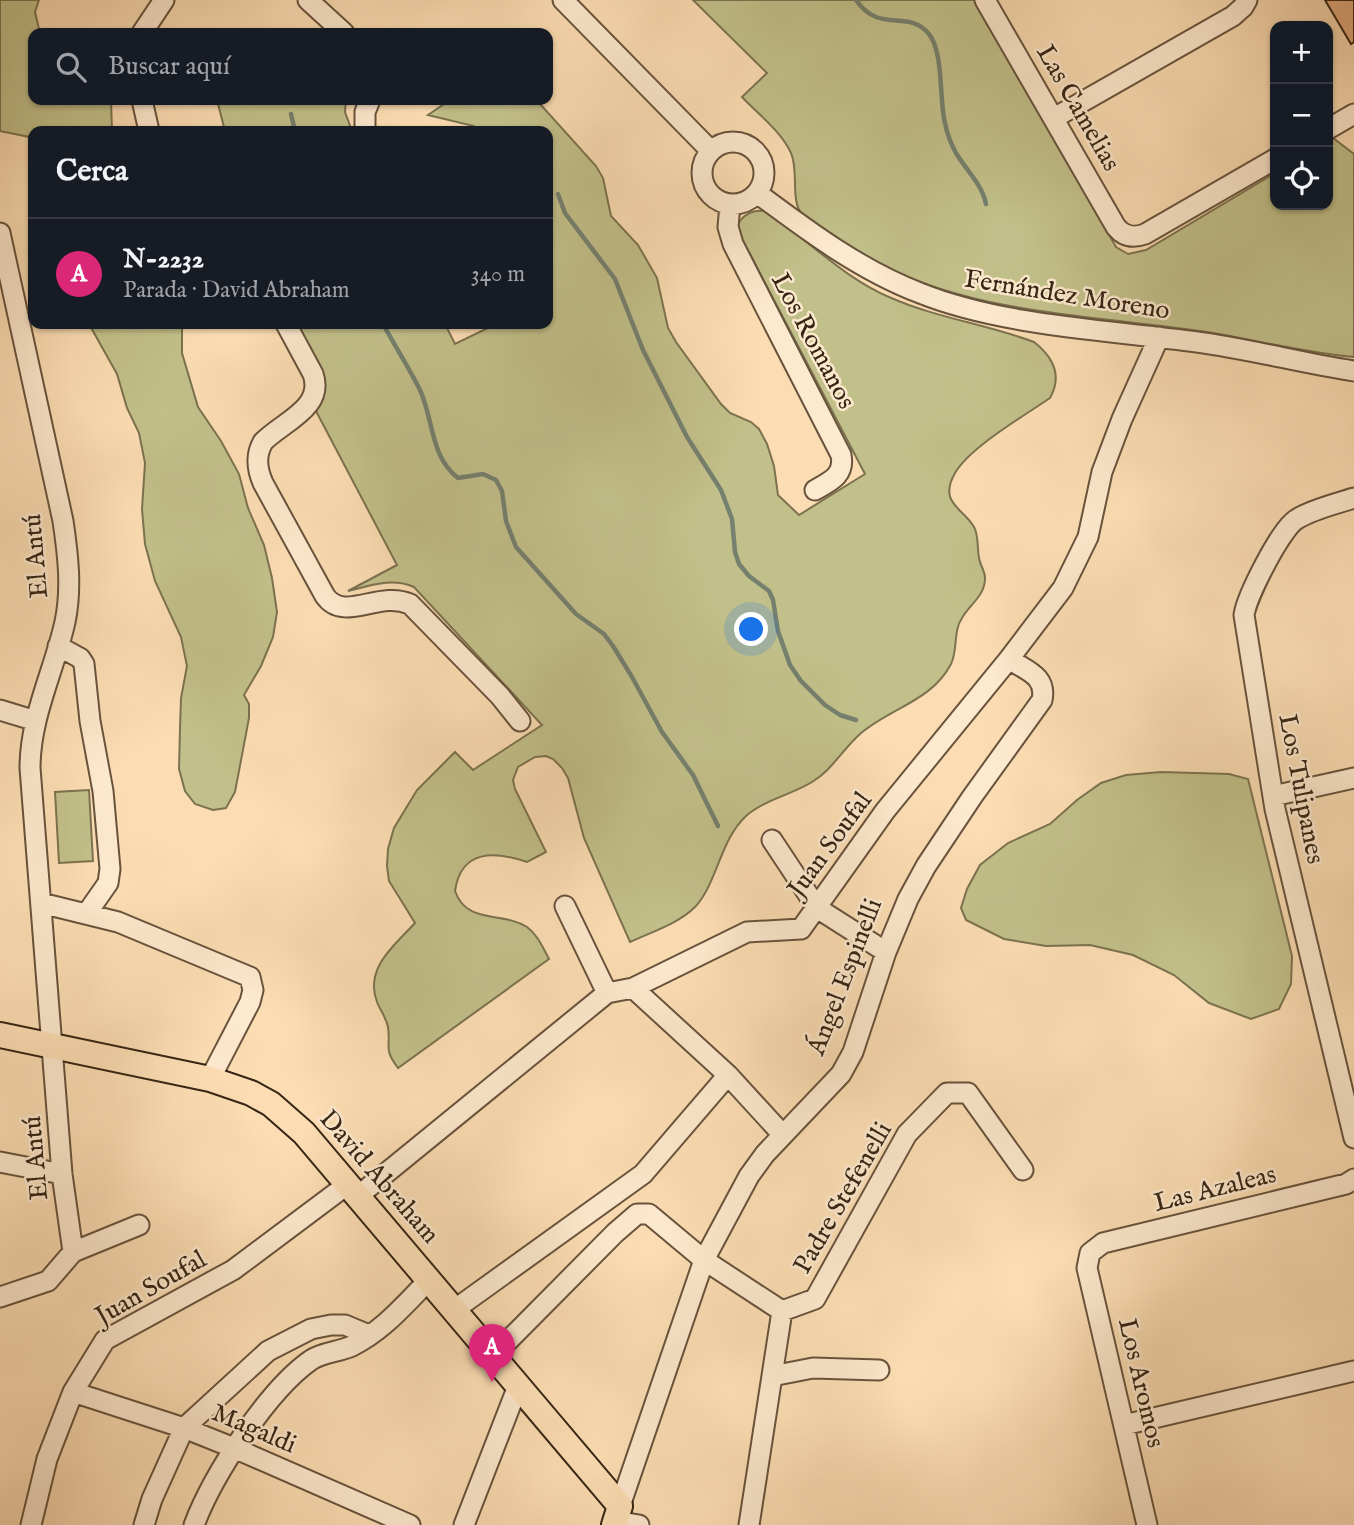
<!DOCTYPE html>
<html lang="es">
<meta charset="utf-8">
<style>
body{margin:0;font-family:"IM FELL English",serif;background:#242831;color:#f1f3f6}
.controls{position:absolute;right:21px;top:21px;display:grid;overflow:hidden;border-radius:14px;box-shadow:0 2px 5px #0004}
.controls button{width:63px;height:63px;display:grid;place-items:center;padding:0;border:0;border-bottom:2px solid #363941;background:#171b24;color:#f1f3f6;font:35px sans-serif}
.you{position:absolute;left:752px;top:630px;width:24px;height:24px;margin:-18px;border:5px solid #fff;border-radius:50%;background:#1a73e8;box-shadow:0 0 0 10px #1a73e833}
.badge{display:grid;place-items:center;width:46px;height:46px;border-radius:50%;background:#db2777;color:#fff;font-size:23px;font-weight:700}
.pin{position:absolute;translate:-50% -58px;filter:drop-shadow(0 2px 4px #0008)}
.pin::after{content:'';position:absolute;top:37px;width:24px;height:21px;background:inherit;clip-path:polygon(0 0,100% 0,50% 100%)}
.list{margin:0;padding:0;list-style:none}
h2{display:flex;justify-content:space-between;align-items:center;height:91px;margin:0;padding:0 28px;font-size:30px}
h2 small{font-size:23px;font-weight:400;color:#9ea1a6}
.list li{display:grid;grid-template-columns:46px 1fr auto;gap:21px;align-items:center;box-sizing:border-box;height:112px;padding:0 28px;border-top:2px solid #363941}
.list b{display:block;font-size:26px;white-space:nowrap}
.list p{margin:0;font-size:23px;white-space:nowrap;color:#9ea1a6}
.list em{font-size:23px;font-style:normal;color:#9ea1a6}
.icon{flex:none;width:38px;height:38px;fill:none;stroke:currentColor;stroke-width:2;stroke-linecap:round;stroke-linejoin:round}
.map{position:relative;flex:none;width:1354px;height:1525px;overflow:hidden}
.search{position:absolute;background:#171b24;box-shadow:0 2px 5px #0004;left:28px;top:28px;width:525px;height:77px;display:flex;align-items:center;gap:18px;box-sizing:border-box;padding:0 24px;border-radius:14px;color:#9ea1a6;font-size:26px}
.panel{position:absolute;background:#171b24;box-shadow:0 2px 5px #0004;left:28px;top:126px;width:525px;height:203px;border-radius:14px}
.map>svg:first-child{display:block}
.green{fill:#c2c08a;stroke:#7c724f;stroke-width:2}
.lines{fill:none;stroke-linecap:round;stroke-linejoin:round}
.stream{stroke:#75806e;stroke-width:4.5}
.building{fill:#e6ad80;stroke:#362514;stroke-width:2}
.minor-casing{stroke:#68533c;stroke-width:23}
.major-casing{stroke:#362514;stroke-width:28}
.minor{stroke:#fde9ce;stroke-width:19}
.major{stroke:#fcddb3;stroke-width:24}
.labels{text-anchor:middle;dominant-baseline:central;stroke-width:5;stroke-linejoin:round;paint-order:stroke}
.street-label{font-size:26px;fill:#362514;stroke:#fde9ce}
</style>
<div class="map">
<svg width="1354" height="1525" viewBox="0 0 1354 1525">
<rect width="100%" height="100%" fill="#fcddb3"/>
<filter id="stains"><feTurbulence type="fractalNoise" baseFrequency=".00286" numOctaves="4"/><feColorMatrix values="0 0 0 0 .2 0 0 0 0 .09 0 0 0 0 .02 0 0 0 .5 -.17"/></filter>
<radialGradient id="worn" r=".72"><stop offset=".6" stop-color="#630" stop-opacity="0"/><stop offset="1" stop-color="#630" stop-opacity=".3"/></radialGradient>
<path class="green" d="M0,0H39L35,12L40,33H33V100H111L112,131H33V146L29,137L0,131Z
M693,0H976L1116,247L1128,254L1146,250L1275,173V205H1328V141L1333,138L1354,154V357C1307,353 1260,341 1213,333C1086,313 946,316 836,239C825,231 811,224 802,214C790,201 799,170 791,153C781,131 758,114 742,97L767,73Z
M217,100H346L345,112L352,131H225Z
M450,100H543L540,104L596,166L603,178L611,216L638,245L657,278L668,328L676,342L721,404L730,413L751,422L759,429L767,444L774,466L778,495L799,515L865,474L741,237L738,224C744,214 752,210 764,211C807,238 842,277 889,297C936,318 986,324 1034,342C1053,357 1063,375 1050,398C1024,416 970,447 955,473C938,503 963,508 974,527C979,536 977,548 979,558C980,565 985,571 985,578C985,596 970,604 962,618C953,631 958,650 951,664C932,701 890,708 860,734C843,749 832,770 812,782C791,795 764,800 746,816C720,840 717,884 695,907C678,924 651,932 630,942L584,838L568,778L562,768L553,759L546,756L535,757L518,767L513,780L515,789L546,852L527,862C495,851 461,849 455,891C467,925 502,911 527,927C538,935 543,948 549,959L398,1068C383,1048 391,1048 388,1027C386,1017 380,1010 377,1002C364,968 395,945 415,923L389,881L387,866L388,849L394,828L417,790L455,752L473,770L542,725L414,587C392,577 369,586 348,591L397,565L316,411C338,383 310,350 296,324H445L455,344L496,324H548V298L550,297L548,291V131H477L474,126L428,115Z
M89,324H182V353L198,407L221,441L239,474L248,508L264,545L272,578L277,612L273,637L261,666L244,695L249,704V718L235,792L226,808L213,810L195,804L185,791L179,769L180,729L181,698L187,666L181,637L155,581L145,544L142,509L145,463L139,433L127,408L117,374Z
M1161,772L1229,774L1248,779L1292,956L1291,984L1279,1009L1251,1019L1209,1003L1174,975L1133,955L1090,945L1046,946L1004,939L966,920L961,908L967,889L980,865L1008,843L1050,824L1077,800L1101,783L1126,775Z
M89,790L93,861L59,863L55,792Z"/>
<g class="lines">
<path class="stream" d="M856,0C880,35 908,8 929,34C944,53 939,100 945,123C947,133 951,144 956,153C966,170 982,184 986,204
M291,114L295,131
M558,194L565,213L615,279L643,350L687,437L721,490L732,519L735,552L739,564L749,576L769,591L773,600L778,631L790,665L801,681L825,705L840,715L856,720
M383,324C395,346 409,368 420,390C434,421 430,456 458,478L483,474L496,480L502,491L506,521L516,547L576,614L604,634L613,646L632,677L662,732L693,775L718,826"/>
</g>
<path class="building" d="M1325,0H1354V42L1351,44Z"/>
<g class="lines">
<g class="minor-casing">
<path id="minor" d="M308,0L344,33
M563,0L711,151
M985,0L1116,227C1124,237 1134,238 1145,234L1275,159
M142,33L164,0
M142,100L149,131
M1054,118L1233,16L1243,7L1247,0
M1328,129L1354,114
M365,131V112L370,100
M702 173a31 31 0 1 1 62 0a31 31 0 1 1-62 0Z
M757,193C808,231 860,270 920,293C1002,326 1109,330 1197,342C1250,349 1301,363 1354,371
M730,204L728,227L733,244L841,455C845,475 831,481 815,490
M0,233L63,521C68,555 72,588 65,622C54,671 30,717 30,768L62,1174L73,1252
M286,324L313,374C325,408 282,422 263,442C255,456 257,469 263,483L325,596C344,623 379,590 410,604L500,696L520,721
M1354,498C1336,504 1313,509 1297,519C1281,528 1247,596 1244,615L1275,809L1354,1138
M58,646L80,658L84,664L90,721L103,791L110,869L108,883L87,913
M0,710L36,721
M1273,796L1354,778
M772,840L817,908L886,952
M41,903L118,922L250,977L253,990L250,1002L210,1079
M565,906L607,993
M728,1075L782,1134
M0,1162L62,1174
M358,1196L607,993L633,988L747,932L801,929L885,811L1009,659L1063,588L1088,537L1102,472L1122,419L1159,337
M0,1297L48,1281L73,1252L139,1225
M454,1310L643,1174L728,1075L633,988
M493,1356L615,1233L637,1214H649L704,1260L782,1311
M772,1376L813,1368L879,1370
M73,1392L184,1428L234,1448L410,1525
M1124,1425L1354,1371
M620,1506L704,1260L749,1176L765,1154L841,1074L853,1052L886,952L908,899L926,866L972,797L1042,700C1047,676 1027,671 1009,659
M615,1521L639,1525
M31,1525L47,1459L73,1392L105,1340L233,1270L348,1184
M144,1525L152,1499L184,1428L268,1351L311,1329L331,1325H345L369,1335
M194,1525C213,1475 267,1391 311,1360C323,1352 339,1352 352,1346C383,1331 405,1304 429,1280
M464,1525L518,1386
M749,1525L782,1311L815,1299L907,1134L947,1093H968L1023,1170
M1147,1525L1087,1268L1090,1253L1103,1243L1346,1184L1354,1179"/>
</g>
<g class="major-casing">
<path id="major" d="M0,1035L210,1079L251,1093L271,1104L304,1133L620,1506L614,1525"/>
</g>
<use href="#minor" class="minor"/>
<use href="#major" class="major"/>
</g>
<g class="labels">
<g class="street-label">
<text transform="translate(1078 108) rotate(60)">Las Camelias</text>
<text transform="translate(1067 295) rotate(9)">Fernández Moreno</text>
<text transform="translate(813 341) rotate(62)">Los Romanos</text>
<text transform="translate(36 556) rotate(-95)">El Antú</text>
<text transform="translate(1301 789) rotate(79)">Los Tulipanes</text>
<text transform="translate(830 845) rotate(-54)">Juan Soufal</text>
<text transform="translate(845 977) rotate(-69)">Ángel Espinelli</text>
<text transform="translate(36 1158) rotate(-95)">El Antú</text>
<text transform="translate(379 1177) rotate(49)">David Abraham</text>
<text transform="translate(1215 1189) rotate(-14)">Las Azaleas</text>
<text transform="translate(843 1198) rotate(-60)">Padre Stefenelli</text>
<text transform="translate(151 1288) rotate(-30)">Juan Soufal</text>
<text transform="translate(1141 1383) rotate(77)">Los Aromos</text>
<text transform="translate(254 1429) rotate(23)">Magaldi</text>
</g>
</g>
<rect width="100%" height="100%" filter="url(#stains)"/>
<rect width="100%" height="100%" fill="url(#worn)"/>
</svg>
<div class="controls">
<button>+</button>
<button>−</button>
<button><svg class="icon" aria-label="locate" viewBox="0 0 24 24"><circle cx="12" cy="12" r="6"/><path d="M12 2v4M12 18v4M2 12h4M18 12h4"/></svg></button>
</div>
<div class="you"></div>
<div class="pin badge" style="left:492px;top:1382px">A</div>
<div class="search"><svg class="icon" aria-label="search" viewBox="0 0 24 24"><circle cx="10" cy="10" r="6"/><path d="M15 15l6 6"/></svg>Buscar aquí</div>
<section class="panel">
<h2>Cerca<small></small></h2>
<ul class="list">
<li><span class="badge">A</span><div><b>N-2232</b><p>Parada · David Abraham</p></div><em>340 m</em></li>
</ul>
</section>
</div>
